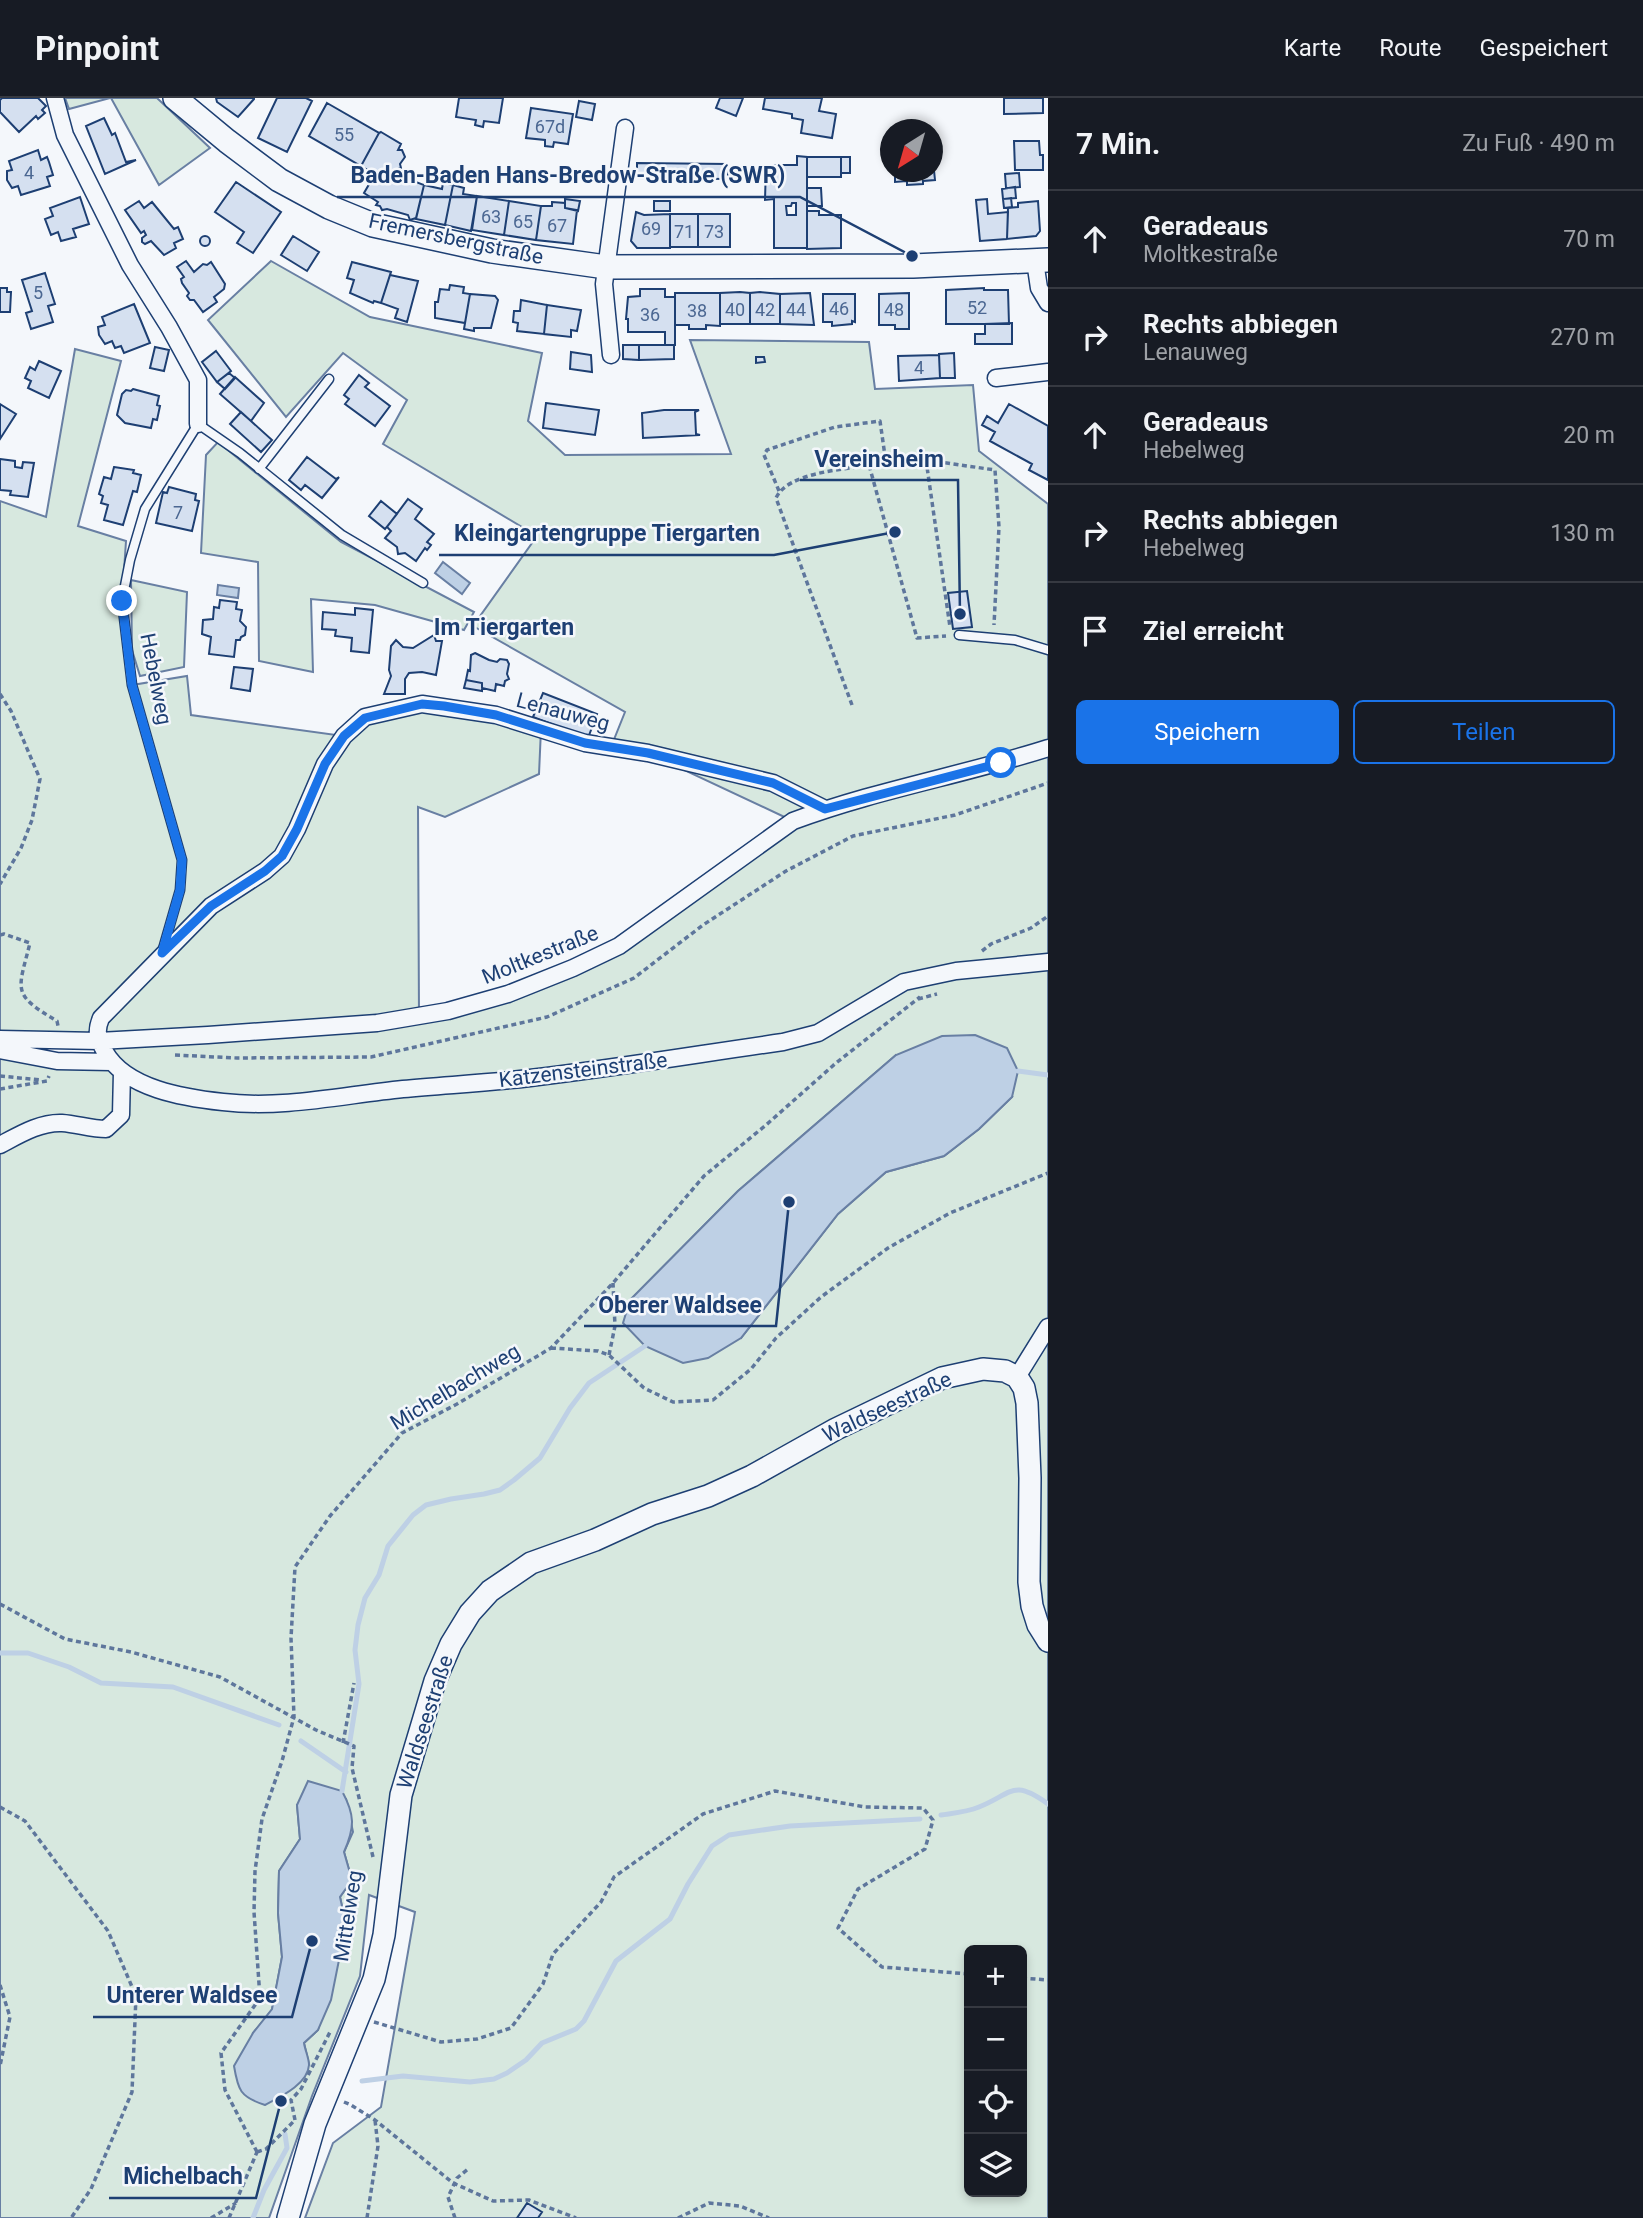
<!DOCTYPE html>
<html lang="de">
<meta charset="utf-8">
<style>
body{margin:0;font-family:Roboto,sans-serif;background:#20242c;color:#f1f3f6}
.controls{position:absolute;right:21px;bottom:21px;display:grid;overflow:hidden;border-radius:10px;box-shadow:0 4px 10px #0003}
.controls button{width:63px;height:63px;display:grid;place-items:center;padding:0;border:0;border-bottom:2px solid #363941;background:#171b24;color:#f1f3f6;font:35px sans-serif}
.compass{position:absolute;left:880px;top:21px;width:63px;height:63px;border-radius:50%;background:#171b24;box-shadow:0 4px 10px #0003;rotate:217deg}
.stop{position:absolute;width:21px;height:21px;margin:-16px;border:5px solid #1a73e8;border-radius:50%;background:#fff}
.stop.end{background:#1a73e8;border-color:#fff;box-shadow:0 2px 7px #0008}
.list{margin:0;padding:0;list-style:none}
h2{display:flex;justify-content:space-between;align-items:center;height:91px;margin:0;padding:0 28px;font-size:30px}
h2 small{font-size:23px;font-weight:400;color:#9ea1a6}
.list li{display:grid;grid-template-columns:46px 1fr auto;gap:21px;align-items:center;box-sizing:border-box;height:98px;padding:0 28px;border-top:2px solid #363941}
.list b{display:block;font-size:26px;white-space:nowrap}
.list p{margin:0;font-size:23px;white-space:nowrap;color:#9ea1a6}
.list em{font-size:23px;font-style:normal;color:#9ea1a6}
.actions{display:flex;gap:14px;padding:21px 28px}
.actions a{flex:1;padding:16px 0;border:2px solid #1a73e8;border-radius:10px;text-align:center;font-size:24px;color:#1a73e8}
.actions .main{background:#1a73e8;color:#fff}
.icon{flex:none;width:38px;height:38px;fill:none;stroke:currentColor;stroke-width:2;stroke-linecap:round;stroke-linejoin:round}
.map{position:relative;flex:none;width:1048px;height:2120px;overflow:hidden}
header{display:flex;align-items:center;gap:42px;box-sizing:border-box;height:98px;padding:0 35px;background:#171b24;border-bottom:2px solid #363941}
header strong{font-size:33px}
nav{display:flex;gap:38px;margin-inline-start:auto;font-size:24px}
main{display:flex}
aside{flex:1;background:#171b24}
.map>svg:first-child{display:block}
.green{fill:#d7e8df;stroke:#687fa3;stroke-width:2;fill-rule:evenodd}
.water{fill:#bed0e5;stroke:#687fa3;stroke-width:2}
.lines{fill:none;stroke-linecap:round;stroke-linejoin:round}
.stream{stroke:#bed0e5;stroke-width:5}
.building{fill:#d5e0f0;stroke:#1d3f73;stroke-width:2;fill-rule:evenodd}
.service-casing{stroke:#1d3f73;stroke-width:11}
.minor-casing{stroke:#1d3f73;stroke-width:19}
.tertiary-casing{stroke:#1d3f73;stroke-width:24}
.secondary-casing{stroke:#1d3f73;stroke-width:26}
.path{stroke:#5e769c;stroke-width:3.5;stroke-dasharray:5 3.5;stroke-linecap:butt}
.service{stroke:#f4f7fb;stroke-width:8}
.minor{stroke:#f4f7fb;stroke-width:16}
.tertiary{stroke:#f4f7fb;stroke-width:21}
.secondary{stroke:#f4f7fb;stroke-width:23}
.route{stroke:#1a73e8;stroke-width:9}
.labels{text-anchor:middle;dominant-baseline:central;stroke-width:5;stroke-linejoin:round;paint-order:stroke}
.number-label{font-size:18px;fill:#4b6792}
.street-label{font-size:21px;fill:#1d3f73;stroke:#f4f7fb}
.neighbourhood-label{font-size:23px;font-weight:bold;fill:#1d3f73;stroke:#f4f7fb}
.leader{fill:none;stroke:#1d3f73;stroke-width:2.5}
.callout-dot{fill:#1d3f73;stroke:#f4f7fb;stroke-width:2.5}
.callout-label{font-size:23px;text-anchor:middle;font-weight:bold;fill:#1d3f73;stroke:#f4f7fb;stroke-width:5;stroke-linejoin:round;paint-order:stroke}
</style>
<header>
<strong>Pinpoint</strong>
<nav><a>Karte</a><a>Route</a><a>Gespeichert</a></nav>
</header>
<main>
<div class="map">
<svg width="1048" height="2120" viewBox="0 0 1048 2120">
<rect width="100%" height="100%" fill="#f4f7fb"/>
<path class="green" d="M65,0H110L69,11Z
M111,0H157L210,50L159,87Z
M271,163L370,219L542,255L528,323L565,357L731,356L690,242L869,244L875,291L973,287L979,353L1048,406V2120H305L333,2045L381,2009L415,1814L369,1797L360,1878L312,1998L269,2120H0V952L110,964L99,943L0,941V403L46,419L75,251L121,263L78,428L126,443L122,503L132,587L187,578L191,617L343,638L365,619L422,606L541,631L539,676L445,719L418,709L419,917L573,870L793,723L648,655L611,649L625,614L473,528L537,438L383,346L407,302L343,255L286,319L208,222ZM896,957L1012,999L979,1031L944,1058L886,1074L838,1116L741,1240L630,1202L738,1093ZM346,1701L353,1734L344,1754L352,1782L340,1799L346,1827L318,1932L304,1945L309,1966L253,1935L272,1912L282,1859L278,1815L279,1773L300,1741L297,1707ZM969,1852H1022V2094H969Z
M218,344L341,444L474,514L464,532L375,507L311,501L313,574L259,563L258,464L201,455L206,357Z
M131,482L187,494L184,569L140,578L132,552Z"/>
<path class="water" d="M443,464L470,485L462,496L435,475Z
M218,487L239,490L238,500L217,497Z
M975,937L1007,950L1018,973L1012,999L979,1031L944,1058L886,1074L838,1116L741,1240L708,1260L683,1265L645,1248L623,1225L630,1202L738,1093L896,957L942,938Z
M308,1683L342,1693C355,1717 355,1729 344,1754L352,1782L340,1799L346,1827L331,1902L318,1932L304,1945C305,1952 309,1960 309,1967C308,1986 280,1999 265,2007C240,1999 238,1992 234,1968L253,1935L272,1911L282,1859L278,1815L279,1773L300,1741L297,1707Z"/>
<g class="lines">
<path class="stream" d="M1018,973L1048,977
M0,1555H28L69,1569L101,1585L173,1589L279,1627
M301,1643L346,1674
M342,1693L359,1586L355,1552L358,1527L365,1500L379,1477L388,1448L413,1417L426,1407L451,1401L484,1396L500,1392L514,1382L540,1360L570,1310L589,1285L645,1248
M941,1717C954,1715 967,1714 979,1709C1012,1696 1012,1680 1048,1706
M362,1983L403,1978L470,1984L494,1981L507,1975L526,1962L542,1945L576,1931L584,1923L616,1863L670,1821L688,1786L712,1748L729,1737L790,1728L920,1721
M281,2003L282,1998
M253,2120L264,2092L287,2050L285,2036"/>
</g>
<path class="building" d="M2,0H38L46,8L42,12L45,15L38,21L36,18L19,34L0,14V2Z
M216,0H254V1L238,19L217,4Z
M277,0H306L312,3L287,54L258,40Z
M459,0H503L499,25L484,23L483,29L475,27L476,22L456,19Z
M720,0H743L736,18L716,10Z
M765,0H822L819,13L836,16L832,40L801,35L803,22L792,20V16L763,11Z
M1004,0H1043V15L1004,16Z
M579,3L595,6L592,22L576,19Z
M327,5L379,35L361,68L309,38Z
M531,10L573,16L568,46L554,44L553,49L545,48V42L526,40Z
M104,20L112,37L115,35L126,64L136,62L105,76L86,28Z
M381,34L401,46L398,52H402L405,59L400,66L401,70L398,71L395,76L424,87L416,120L410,122L408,117L387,111L382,112L380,108L376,107L378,104L364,95L375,76L361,68L379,35Z
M1014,43H1039L1040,57H1043V72H1015Z
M38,52L41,62L47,59L49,64L53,77L47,79L50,88L21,97L18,88L12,90L7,82V73L12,72L9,63Z
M932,53L935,82L923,83V86L907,87V83L895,84V74H932Z
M797,58L807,59V150H774V101L765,102L766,67H797ZM792,105H796V117H787L786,108H791Z
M807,59H841V79H807Z
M841,59H850V75H841Z
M637,65L728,66V81L637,80Z
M1019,75L1020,89L1006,90L1005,76Z
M236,84L281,114L253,155L237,145L244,134L215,114Z
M443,85L453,87L445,127L416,121L424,87L442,91Z
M453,87L464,90L463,96L477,98L471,133L445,127Z
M1015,89L1016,100L1003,101L1002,91Z
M807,90H821L822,108H807Z
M477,98L509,103L504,137L472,132Z
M80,99L89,126L73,131L76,139L61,143L58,134L51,137L45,121L53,118L50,110Z
M1011,100L1012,109L1004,110L1003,101Z
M565,101L580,103L578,113L565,110Z
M987,101L988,116L1008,114L1007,141L980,143L976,102Z
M139,103L144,110L152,104L174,131L178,129L183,141L174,145L176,150L164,157L151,143L145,146L142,144V140L146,137L144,133L141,135L125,112Z
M509,103L541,108L536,142L504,137Z
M654,103H670V113H654Z
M1038,103L1040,133L1036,138L1007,141L1008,110L1018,109V105Z
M552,104L565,105V110L577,112L573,146L536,142L541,108H552Z
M807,113H819V117H841V150L807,151Z
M636,114L644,117L670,116V150H637L631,143Z
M670,116H698V149H670Z
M698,116H730V149H698Z
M293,138L319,154L307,173L281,157Z
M200 143a5 5 0 1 1 10 0a5 5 0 1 1-10 0Z
M186,163L194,174L203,166L207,167L211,164L225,186L224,191L214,199L217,204L203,214L194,202H190L187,198L189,195L182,185L181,181L184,179L177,169Z
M352,164L391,174L381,205L374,203L373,205L350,195L354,182L347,180Z
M45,175L55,206L48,208L53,224L31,231L26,215L32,213L22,182Z
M390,177L418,183L407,224L395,220L398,211L381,205Z
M450,187L464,189L463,195L470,196L465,225L435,220V204H438L440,191L449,192Z
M0,190H7V194H11L10,214H0Z
M984,190V192H1008L1009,226H946V192Z
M640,191H665V199H675V247H665V234H628V221H626L628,199L640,198Z
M740,194L750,195V226H720V195Z
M760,194L780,196V226H750V195Z
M675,195H720V228L706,227V231H689V227H675Z
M810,195L814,227L780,226V196Z
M909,195V231H895V227H879V196Z
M470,196L495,198L498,202L491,230H474V233L464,231Z
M823,196H855V224L852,223V226L832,228V224H823Z
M521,202L547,207L544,236L517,233L518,225L513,224L514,213H520Z
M134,206L150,245L124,255L121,248L115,250L112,243L105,246L99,237L98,229L105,227L102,219Z
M547,207L581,212L577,233L571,232V239L544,236Z
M1012,225V246H975V236H985V226Z
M623,247H639V262L623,261Z
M639,247H674V261L639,262Z
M155,249L169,252L164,273L150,270Z
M216,253L231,273L217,284L202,264Z
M571,254L591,257L592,274L570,271Z
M954,255L955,280H940L939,256Z
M939,257L940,280L899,283L898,258Z
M756,259H764L765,264L756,265Z
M39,263L61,273L49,300L28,290L31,283L25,280L30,269L35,272Z
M229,275L235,280L225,291L217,284Z
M359,277L369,285L365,289L390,308L375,328L345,306L349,301L344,297Z
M235,279L264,305L251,323L220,296Z
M133,291L159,298L157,307L160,308L157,322L153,321L151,330L125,325L117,317L122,296L126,292L131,293Z
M546,305L599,312L595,337L543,330Z
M0,306L16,316L0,341Z
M1009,306L1048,328V382L1029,372L1032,366L990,343L995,334L982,327L987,318L998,325Z
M664,312H699L695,314L696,336L700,337L643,340L642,315Z
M241,314L272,342L261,354L230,326Z
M307,359L336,381L339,379L322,400L305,387L301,392L289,382Z
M0,361L15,363V369L22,370L23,364L34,365L28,399L10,397L11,393L0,392Z
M114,369L134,372L133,375L141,377L137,394L133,393L123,427L104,422L108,407L101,405L103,398L99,396L104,379L111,381Z
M169,389L196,396L195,402L199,403L192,433L156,425L163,394L167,395Z
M408,401L422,411L415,421L434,436L427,444L431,447L427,452L425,450L416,463L405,455L398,456L397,449L385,440L391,433L387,429Z
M381,403L397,416L385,431L369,418Z
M967,493L972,529L953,531L948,495Z
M220,502L237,504L236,511L242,512L240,523L246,529L245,537L241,539L240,542H236L234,559L209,556L211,539L202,536L203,522L213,521L214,509L219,510Z
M355,510L373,512L369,555L351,553L352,540L335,538L336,532L322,531L323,514L355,517Z
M434,537L436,543H442L436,577L422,574L409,575L405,581V596H384L391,578L389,572L391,548L396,542L403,549L413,550Z
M475,555L489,562L497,564L500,561L507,562L509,566L507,576L509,581L505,583L504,588L496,586L495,593L482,590V585L466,582L468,572L470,573L471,557Z
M234,569L253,571L250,593L231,590Z
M466,582L482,585V593L464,590Z
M543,595L597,616L588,640L533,619Z
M527,2105L542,2114L538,2120H517Z"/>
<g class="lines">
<g class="service-casing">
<path id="service" d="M259,371L329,281
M959,537L1015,542L1048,552
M163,851L180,792L182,762L132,587L122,503L130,462L145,411L198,326L240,355L342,437L423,485"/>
</g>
<g class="minor-casing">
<path id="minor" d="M55,0L65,37L130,167L169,229L198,282V326
M1035,163L1039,190L1048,205
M611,257L604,186L625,30
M996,280L1048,274
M825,711L773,685L648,655L585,645L496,617L422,606L365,619L344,638L325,666L297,731L282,758L265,773L211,808L101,920C95,934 98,941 105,954C126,991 185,1000 223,1004C284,1011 343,997 403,991C446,987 488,985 530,980C615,970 699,956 783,944L818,935L904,884L956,873L1048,864
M0,941L99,943L208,937L377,925L448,913L508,896L573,870L619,848L793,723C876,692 964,677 1048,650
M0,952L57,963L111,964
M0,1047C19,1037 40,1024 62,1025C77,1026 91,1031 106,1031L121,1017L122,974
M1017,1279L1048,1229"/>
</g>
<g class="tertiary-casing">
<path id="tertiary" d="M288,2120L315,2026L374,1881L384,1837L401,1697L435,1583L451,1546L470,1515L490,1493L531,1465L595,1442L652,1416L708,1398L752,1378L836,1331L942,1280L983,1271L1005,1273L1017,1279L1024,1290L1027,1305L1030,1380L1029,1484L1032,1508L1038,1527L1048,1543"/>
</g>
<g class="secondary-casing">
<path id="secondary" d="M175,0L227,43L279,82L329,109L373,127L492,153L606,169L913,168L1048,162"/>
</g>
<path class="path" d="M926,362L950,529
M869,367L926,362L995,372L999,429L994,527
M779,393L764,357L767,352L835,329L880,323L886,365
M0,596L11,613L40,681L32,722L21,750L0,786
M852,607L776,400C788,374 843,372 869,367L917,540L946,538
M0,837L4,836L30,845C18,893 11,896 57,923L58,928
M982,853L991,846L1031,830L1048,818
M918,901L937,896
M175,957L237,960L371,959L547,919L634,880L703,827L786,773L853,738L955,717L1048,685
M0,978L41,982
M0,991L47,983L49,978
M551,1250L598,1253L609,1257L644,1290L673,1304L713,1302L751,1271L776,1240L821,1199L888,1150L950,1115L1048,1075
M609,1257L615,1228L613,1185
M0,1506L65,1541L131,1554L220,1579L316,1632L354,1648L352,1670L373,1759
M343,1645L354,1585
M0,1709L25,1723L108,1833L136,1898L132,1994L91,2091L71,2120
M1022,1880L1048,1882
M0,1887L10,1919L0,1968
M374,1924L441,1944L477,1941L511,1930L543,1886L553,1856L601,1804L614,1779L703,1716L775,1693L865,1709L923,1710L933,1722L925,1751L858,1791L838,1830L882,1869L969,1876
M344,2004L351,2007L375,2022L453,2085L493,2103L529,2102L576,2120
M295,2022L291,2002L301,1991L330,1934
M257,2054L225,1992L221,1955L260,1900L254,1814L255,1773L262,1721L282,1663L294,1619L291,1540L295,1469L330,1418L402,1335L457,1306L551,1250L613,1185L704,1078L766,1027L836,965L920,899
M257,2054L266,2051L295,2022
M211,2120L236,2105
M229,2120L257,2054
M367,2120L378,2048L375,2022
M455,2120L448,2099L457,2080L468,2071
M678,2120L709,2105L740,2108L769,2120"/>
<use href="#service" class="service"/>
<use href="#minor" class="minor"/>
<use href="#tertiary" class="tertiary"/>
<use href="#secondary" class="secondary"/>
</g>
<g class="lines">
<path class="route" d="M122,503L132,587L182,762L180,792L162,855L211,808L265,773L282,758L297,731L325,666L344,638L365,620L422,606L444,608L496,617L585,645L648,655L773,685L825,711L1001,665"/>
</g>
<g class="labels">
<g class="number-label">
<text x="550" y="28">67d</text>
<text x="344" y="36">55</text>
<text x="29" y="74">4</text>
<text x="491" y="118">63</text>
<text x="523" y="123">65</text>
<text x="557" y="127">67</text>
<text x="651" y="130">69</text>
<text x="684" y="133">71</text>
<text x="714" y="133">73</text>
<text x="38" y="194">5</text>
<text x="977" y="209">52</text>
<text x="839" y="210">46</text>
<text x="735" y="211">40</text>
<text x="765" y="211">42</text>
<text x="796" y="211">44</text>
<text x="894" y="211">48</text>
<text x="697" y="212">38</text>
<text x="650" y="216">36</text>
<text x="919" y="269">4</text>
<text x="178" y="414">7</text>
</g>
<g class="street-label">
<text transform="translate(456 141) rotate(12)">Fremersbergstraße</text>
<text transform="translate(156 581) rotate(79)">Hebelweg</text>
<text transform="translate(563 614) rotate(15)">Lenauweg</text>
<text transform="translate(540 857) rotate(-22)">Moltkestraße</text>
<text transform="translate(583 972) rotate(-7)">Katzensteinstraße</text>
<text transform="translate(455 1289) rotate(-31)">Michelbachweg</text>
<text transform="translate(887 1309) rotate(-25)">Waldseestraße</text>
<text transform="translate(425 1624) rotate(-72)">Waldseestraße</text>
<text transform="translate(348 1818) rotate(-81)">Mittelweg</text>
</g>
<g class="neighbourhood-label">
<text x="504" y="529">Im Tiergarten</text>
</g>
</g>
<path class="leader" d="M912 158L800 99H337M960 516L958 382H800M895 434L774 457H439M789 1104L776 1228H584M312 1843L292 1919H93M281 2003L256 2100H109"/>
<g class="callout-dot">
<circle cx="912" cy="158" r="7"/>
<circle cx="960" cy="516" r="7"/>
<circle cx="895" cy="434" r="7"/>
<circle cx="789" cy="1104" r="7"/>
<circle cx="312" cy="1843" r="7"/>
<circle cx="281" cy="2003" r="7"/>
</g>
<g class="callout-label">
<text x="568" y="85">Baden-Baden Hans-Bredow-Straße (SWR)</text>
<text x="879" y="369">Vereinsheim</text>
<text x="607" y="443">Kleingartengruppe Tiergarten</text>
<text x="680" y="1215">Oberer Waldsee</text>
<text x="192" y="1905">Unterer Waldsee</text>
<text x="183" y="2086">Michelbach</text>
</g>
</svg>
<div class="controls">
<button>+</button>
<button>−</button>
<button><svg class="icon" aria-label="locate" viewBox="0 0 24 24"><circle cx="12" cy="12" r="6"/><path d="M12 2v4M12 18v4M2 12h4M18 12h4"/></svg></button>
<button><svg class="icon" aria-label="layers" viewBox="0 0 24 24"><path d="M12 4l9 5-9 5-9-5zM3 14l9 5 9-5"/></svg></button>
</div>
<svg class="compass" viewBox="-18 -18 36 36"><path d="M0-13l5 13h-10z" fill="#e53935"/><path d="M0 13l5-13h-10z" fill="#9ea1a6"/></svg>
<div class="stop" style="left:1001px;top:665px"></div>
<div class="stop end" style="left:122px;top:503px"></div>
</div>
<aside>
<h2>7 Min.<small>Zu Fuß · 490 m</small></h2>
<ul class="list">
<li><svg class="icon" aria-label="ahead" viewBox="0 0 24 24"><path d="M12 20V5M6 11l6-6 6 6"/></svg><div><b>Geradeaus</b><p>Moltkestraße</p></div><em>70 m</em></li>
<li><svg class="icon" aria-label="right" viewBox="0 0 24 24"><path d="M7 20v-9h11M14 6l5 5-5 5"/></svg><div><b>Rechts abbiegen</b><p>Lenauweg</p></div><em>270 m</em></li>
<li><svg class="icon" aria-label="ahead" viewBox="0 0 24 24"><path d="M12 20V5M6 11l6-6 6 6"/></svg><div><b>Geradeaus</b><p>Hebelweg</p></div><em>20 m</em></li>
<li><svg class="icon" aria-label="right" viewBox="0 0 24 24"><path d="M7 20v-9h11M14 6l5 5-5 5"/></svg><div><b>Rechts abbiegen</b><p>Hebelweg</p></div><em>130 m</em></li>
<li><svg class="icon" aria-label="arrive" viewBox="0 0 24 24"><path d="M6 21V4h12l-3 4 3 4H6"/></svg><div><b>Ziel erreicht</b></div></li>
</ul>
<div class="actions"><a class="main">Speichern</a><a>Teilen</a></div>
</aside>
</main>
